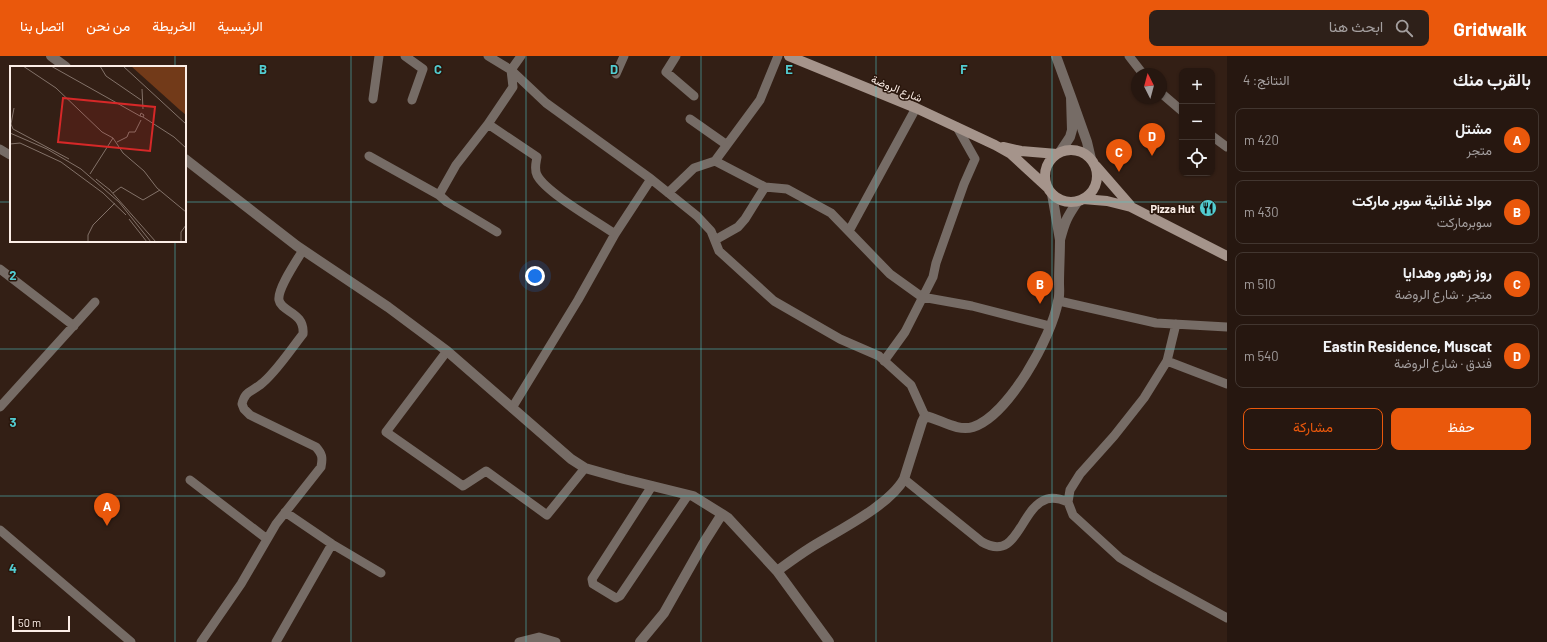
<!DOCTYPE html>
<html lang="ar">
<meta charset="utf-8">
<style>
body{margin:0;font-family:Barlow,Vazirmatn,sans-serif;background:#2e2019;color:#f1f3f6;direction:rtl}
.controls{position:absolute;right:12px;top:12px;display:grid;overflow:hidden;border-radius:8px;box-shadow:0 1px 3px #0004}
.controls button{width:36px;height:36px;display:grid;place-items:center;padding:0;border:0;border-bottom:1px solid #423630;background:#261710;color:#f1f3f6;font:20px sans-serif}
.compass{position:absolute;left:1131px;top:12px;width:36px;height:36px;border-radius:50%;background:#261710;box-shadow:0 1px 3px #0004;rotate:354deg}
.scale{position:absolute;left:12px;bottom:10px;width:58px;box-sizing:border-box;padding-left:4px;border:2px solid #fceee7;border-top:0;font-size:11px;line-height:14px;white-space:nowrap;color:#fceee7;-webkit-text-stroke:3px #29160c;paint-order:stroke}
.you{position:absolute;left:535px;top:220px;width:14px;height:14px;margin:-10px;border:3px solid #fff;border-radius:50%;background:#1a73e8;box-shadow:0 0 0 6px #1a73e833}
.badge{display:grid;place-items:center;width:26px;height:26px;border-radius:50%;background:#ea580c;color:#fff;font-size:13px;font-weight:700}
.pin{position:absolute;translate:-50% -33px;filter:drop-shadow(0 1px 2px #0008)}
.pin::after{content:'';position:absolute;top:21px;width:14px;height:12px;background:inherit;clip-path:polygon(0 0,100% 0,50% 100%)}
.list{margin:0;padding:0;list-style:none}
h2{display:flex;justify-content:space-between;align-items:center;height:52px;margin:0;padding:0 16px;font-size:17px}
h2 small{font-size:13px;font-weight:400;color:#a49f9f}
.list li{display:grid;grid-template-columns:26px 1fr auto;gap:12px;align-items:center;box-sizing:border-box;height:64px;margin:0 8px 8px;padding:0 8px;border:1px solid #423630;border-radius:8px}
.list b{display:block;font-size:15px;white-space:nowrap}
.list p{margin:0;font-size:13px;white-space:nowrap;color:#a49f9f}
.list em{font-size:13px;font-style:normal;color:#a49f9f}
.actions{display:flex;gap:8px;padding:12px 16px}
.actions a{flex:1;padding:9px 0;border:1px solid #ea580c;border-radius:8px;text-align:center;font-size:14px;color:#ea580c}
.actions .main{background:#ea580c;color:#fff}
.icon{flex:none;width:22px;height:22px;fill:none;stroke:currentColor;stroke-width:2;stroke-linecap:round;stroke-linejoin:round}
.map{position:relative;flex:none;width:1227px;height:586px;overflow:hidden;direction:ltr}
header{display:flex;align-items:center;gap:24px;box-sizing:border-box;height:56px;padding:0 20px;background:#ea580c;color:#fff}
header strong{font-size:19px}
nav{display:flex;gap:22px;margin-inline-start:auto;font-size:14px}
.search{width:280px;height:36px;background:#2e2019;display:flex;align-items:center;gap:10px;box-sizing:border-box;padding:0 14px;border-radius:8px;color:#a49f9f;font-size:15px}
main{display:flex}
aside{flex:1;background:#261710}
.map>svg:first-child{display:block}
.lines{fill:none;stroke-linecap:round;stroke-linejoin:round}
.minor{stroke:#766c66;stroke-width:9}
.tertiary{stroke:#766c66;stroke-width:10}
.secondary{stroke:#a5948b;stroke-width:10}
.grid{fill:none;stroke:#52ccd1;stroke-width:1;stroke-opacity:0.55}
.labels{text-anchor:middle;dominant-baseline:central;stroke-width:3;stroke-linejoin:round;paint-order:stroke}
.street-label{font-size:11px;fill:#fceee7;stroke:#29160c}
.poi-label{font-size:11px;font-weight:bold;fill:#fceee7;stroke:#29160c;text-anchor:end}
.inset-road{fill:none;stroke:#837269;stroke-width:1}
.view{fill:#d62828;fill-opacity:0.15;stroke:#d62828;stroke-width:2}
.inset-edge{fill:none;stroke:#fceee7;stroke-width:2}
.grid-label{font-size:13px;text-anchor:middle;font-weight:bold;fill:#52ccd1;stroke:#29160c;stroke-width:3;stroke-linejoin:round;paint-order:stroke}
</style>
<header>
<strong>Gridwalk</strong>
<div class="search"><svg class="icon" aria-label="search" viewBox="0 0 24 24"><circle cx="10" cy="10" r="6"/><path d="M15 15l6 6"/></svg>ابحث هنا</div>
<nav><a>الرئيسية</a><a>الخريطة</a><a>من نحن</a><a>اتصل بنا</a></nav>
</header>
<main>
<aside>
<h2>بالقرب منك<small>النتائج: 4</small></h2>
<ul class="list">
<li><span class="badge">A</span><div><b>مشتل</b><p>متجر</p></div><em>420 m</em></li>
<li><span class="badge">B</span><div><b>مواد غذائية سوبر ماركت</b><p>سوبرماركت</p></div><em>430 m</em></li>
<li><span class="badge">C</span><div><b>روز زهور وهدايا</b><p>متجر · شارع الروضة</p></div><em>510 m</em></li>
<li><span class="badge">D</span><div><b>Eastin Residence, Muscat</b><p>فندق · شارع الروضة</p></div><em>540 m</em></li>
</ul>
<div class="actions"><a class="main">حفظ</a><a>مشاركة</a></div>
</aside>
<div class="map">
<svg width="1227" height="586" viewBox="0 0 1227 586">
<rect width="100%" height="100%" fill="#331f15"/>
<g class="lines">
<path class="minor" d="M405,0L423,13L412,44
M488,0L511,14L546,47L651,123L697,160L711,175L719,195L774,245L840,283L879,300L911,329L925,360
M676,0L666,16L694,40
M1129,0L1143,18
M616,18L624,0
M1161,37L1182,55
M373,43L379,0
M690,63L727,89
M488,68L537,101C536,107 534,113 537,119C545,136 598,166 615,178L651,123
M1212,80L1227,91
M0,93L10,99
M369,100L439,139
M715,105L760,44L778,0
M668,137L694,112L715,105L765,131L787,133L831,157L890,218L922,241L972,250L1050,270
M849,175L916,52
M497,176L447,146L439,139L456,109L488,68L513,31L511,14L521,0
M715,184L738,171L745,163L765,131
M0,213L74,270
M1059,245L1156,267L1227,271
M1176,268L1167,305L1144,342L1114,380L1080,418L1070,434L1068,446L1073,459L1120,502L1152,521L1227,562
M447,295L386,376L463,430L486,415L547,459L585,412
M884,305L905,276L933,221L936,207L964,128L975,103L957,71
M1167,305L1227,328
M0,351L95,246
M512,352L578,244L615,178
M904,423L982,486C1019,507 1019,452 1047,443C1054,441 1061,443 1068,446
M190,424L267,483
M652,430L592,523L593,528L616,542L620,540L688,439
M285,456L332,488L381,517
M0,474L131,586
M201,586L241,528L276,468L321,411C323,401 322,398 316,391L250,359L244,353L242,348C245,335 251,336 260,329C275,318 291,293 303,278C305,256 281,256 279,244C277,233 297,204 303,194
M276,586L332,488
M519,586L539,581L556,586"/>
<path class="tertiary" d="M51,0L66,11
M1056,0L1071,41
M1060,96L1070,81L1072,74L1071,41L1087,86L1091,103
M185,103L297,190L388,251L447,295L571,403L585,412L624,423L693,440L722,458L728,462L777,515L829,586
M1052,138L1060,184C1065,165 1067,161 1078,145
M777,515C788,507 799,499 810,492C837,475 889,450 904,423L922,366L925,360C940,363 957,376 973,371C1008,360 1052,281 1058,245C1060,240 1059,233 1059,227C1059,213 1060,198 1060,184
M640,586L664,557L703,488L722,458"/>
<path class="secondary" d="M789,0L916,52L995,89L1011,98L1048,132
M1003,91L1021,95L1057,98
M1045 120a26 26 0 1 1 52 0a26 26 0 1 1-52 0Z
M1096,110L1130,149
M1083,143L1107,145L1131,151L1227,200"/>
</g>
<path class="grid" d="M175,0V11M351,0V586M526,0V586M701,0V586M876,0V586M1052,0V586M0,146H11M185,146H1227M175,185V586M0,293H1227M0,440H1227"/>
<defs>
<g id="restaurant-disc" transform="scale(0.9)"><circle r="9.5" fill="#52ccd1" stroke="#29160c"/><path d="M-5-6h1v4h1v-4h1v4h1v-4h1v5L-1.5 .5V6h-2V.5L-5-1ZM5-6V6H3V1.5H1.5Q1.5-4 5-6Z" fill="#111"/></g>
</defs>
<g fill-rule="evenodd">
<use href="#restaurant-disc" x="1208" y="152"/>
</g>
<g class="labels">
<g class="street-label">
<text transform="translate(897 32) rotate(22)">شارع الروضة</text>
</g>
<g class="poi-label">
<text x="1195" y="152">Pizza Hut</text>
</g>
</g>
<g transform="translate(10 10)">
<rect width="176" height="176" fill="#331f15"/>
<path d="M121,0H176V49L170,44Z" fill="#723a19"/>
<path class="inset-road" d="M13,0L46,22L92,66L103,72L113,87L134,105L147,122L176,146M41,0L130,50M90,0L96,10L131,34M113,0L176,58M132,23L133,43M0,40V55M4,42L1,58L3,63L59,93M131,47L134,49L133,51L130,50ZM133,51L164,71L176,82M0,67L37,83L71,103L109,136L141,176M107,76L117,71L119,66H125L131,54M0,78L10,77L51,96L93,127L116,149M80,108L103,72M86,113L100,124M99,123L146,176M103,127L111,121L133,134L150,124M119,153L137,176M78,176V169L83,159L105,137M171,176V166L176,159"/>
<path class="view" d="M53,32L145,41L140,85L48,76Z"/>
<rect width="176" height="176" class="inset-edge"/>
</g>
<g class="grid-label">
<text x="263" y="18">B</text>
<text x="438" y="18">C</text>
<text x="614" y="18">D</text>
<text x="789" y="18">E</text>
<text x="964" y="18">F</text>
<text x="13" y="224">2</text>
<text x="13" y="371">3</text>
<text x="13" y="517">4</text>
</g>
</svg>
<div class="controls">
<button>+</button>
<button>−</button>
<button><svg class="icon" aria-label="locate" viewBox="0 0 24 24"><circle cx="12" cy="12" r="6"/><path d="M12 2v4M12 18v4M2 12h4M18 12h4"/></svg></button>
</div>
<svg class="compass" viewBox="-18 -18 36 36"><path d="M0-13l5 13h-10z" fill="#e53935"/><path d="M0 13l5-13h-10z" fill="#a49f9f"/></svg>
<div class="scale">50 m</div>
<div class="you"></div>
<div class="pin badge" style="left:107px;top:470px">A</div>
<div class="pin badge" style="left:1040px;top:248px">B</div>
<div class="pin badge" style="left:1119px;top:116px">C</div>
<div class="pin badge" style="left:1152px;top:100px">D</div>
</div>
</main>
